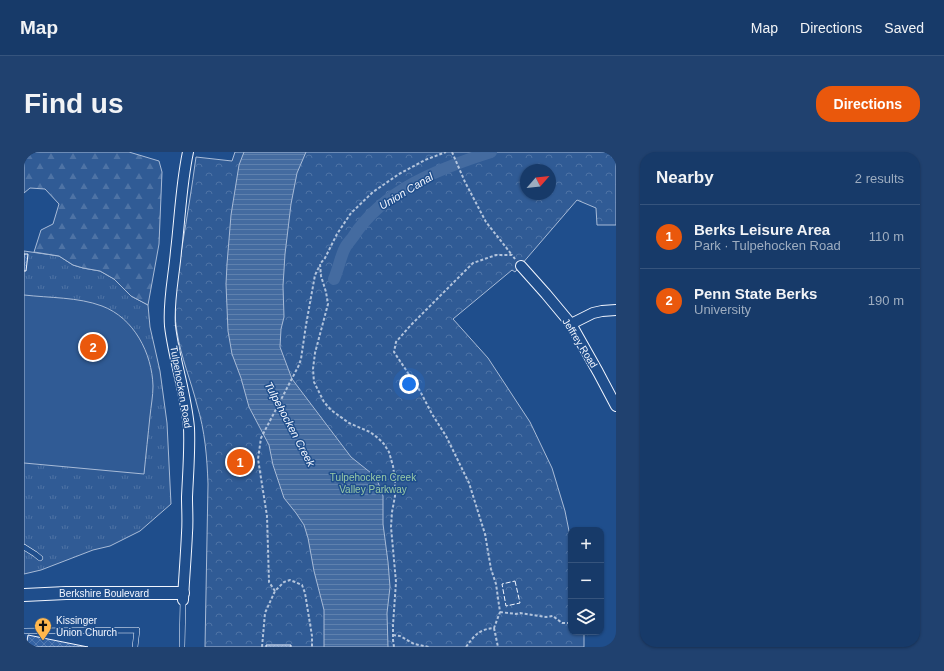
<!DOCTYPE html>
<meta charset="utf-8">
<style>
body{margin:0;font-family:Arial,sans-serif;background:#20416f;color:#f1f3f6}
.controls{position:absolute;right:12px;bottom:12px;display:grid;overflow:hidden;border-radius:8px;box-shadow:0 1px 3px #0004}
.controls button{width:36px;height:36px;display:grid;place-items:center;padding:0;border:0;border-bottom:1px solid #36547d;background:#173a69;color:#f1f3f6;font:20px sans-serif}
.compass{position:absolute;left:496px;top:12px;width:36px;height:36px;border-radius:50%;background:#173a69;box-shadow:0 1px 3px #0004;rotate:62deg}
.you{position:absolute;left:385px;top:232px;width:14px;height:14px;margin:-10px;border:3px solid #fff;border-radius:50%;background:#1a73e8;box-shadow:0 0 0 6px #1a73e833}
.badge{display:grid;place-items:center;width:26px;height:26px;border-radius:50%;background:#ea580c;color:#fff;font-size:13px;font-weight:700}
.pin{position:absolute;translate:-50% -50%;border:2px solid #fff;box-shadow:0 1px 4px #0006}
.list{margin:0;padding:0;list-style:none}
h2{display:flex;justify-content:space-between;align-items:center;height:52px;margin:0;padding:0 16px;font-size:17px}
h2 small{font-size:13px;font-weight:400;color:#9eadc0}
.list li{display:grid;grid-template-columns:26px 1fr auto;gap:12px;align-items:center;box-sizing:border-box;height:64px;padding:0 16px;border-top:1px solid #36547d}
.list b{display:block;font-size:15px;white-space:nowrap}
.list p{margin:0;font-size:13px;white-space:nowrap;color:#9eadc0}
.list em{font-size:13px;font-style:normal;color:#9eadc0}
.icon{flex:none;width:22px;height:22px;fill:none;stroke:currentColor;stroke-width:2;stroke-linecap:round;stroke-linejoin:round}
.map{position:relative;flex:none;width:592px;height:495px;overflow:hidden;border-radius:16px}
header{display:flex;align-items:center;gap:24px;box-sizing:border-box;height:56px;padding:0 20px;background:#173a69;border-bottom:1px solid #36547d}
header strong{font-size:19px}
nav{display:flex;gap:22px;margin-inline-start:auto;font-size:14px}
.intro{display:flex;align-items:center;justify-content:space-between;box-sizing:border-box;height:96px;padding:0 24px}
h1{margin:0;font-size:28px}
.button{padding:10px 18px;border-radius:16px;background:#ea580c;color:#fff;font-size:14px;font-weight:700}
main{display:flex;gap:24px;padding:0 24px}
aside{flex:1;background:#173a69;border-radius:16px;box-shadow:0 1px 3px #0004}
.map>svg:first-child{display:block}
.grass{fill:url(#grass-tufts);stroke:#a8bbd7}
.forest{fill:url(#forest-firs);stroke:#a8bbd7}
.park{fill:url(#park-crowns);stroke:#a8bbd7;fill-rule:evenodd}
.garden{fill:#305b95;stroke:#a8bbd7}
.water{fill:url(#water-rules);stroke:#a8bbd7}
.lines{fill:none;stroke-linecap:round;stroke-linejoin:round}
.canal{stroke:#446ba0;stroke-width:12}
.building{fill:url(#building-cross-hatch);stroke:#f2f6ff}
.service-casing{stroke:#f2f6ff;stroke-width:6}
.minor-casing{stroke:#f2f6ff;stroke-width:12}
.tertiary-casing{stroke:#f2f6ff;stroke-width:14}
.path{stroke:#b3c4dc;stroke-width:2;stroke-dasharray:3 2;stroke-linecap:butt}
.service{stroke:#1f4e8c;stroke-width:5}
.minor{stroke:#1f4e8c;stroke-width:10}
.tertiary{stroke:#1f4e8c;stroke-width:12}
.fence{stroke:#f2f6ff;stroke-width:1;stroke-dasharray:5 2;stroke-linecap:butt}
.labels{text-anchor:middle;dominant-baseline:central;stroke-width:3;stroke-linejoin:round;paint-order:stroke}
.street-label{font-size:10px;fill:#f2f6ff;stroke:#1f4e8c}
.park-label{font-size:10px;fill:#97c8a6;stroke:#1f4e8c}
.poi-label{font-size:10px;fill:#f2f6ff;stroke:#1f4e8c;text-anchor:start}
.water-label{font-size:11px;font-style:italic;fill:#f2f6ff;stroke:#1f4e8c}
</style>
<header>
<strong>Map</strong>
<nav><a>Map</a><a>Directions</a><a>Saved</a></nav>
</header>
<div class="intro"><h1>Find us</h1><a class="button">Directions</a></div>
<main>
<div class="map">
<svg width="592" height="495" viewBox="0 0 592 495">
<defs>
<pattern id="grass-tufts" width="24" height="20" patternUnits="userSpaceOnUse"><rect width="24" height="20" fill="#305b95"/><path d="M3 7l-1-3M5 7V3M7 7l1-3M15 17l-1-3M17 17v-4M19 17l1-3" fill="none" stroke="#4e73a5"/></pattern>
<pattern id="forest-firs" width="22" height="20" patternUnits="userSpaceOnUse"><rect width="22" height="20" fill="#305b95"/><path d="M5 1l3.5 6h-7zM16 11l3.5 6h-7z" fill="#4e73a5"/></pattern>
<pattern id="park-crowns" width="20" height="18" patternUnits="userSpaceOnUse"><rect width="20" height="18" fill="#305b95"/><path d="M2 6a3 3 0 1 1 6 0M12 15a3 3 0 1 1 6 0" fill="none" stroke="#4e73a5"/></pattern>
<pattern id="water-rules" width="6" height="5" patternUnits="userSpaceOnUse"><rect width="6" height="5" fill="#446ba0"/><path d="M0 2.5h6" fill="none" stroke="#5f81ae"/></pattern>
<pattern id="building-cross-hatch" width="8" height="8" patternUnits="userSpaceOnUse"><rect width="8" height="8" fill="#3563a3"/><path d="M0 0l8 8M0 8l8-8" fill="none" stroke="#537ab1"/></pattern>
</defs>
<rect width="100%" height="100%" fill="#1f4e8c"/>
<path class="grass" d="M0,99L35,104L49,113L59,116L76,119L90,127L107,144L124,153L126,175L136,219L143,271L147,352L116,379L86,394L69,398L17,418L0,422Z"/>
<path class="forest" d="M9,0H105L135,9L138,20L135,92L124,153L107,144L90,127L76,119L59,116L49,113L35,104L10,100L17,78L29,72L35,52L21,37L6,36L0,41V5Z"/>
<path class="park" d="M211,0H592V73H573L572,56L553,48L491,120L488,118L429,167L464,206L506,270L528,316L541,359L547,389V480H560V495H181L184,332C183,305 181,279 173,253C167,229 157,205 153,180C148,152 154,123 158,95C163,65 168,35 172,5L208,9ZM502,18H526V42H502Z"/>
<path class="garden" d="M0,143C26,146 54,145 78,154C110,166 128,201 129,234C129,244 127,254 126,264C124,283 122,302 120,322L0,311Z"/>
<path class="water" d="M220,0H282L273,21L267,52L261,102L259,134L260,165L257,177L256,195L268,227L327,305L352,325L359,344V372L364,410L366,435L363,461L364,495H300V458L290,419L284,386L280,373L272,361L260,346L249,313L245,293L225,255L217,226L208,202L204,179L202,132L203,112L207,63L215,13Z"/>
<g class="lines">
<path class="canal" d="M310,127C314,118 316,107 320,98C322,93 326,89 329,85C359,38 416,16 467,0"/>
</g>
<path class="building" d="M0,102H4L2,119H0Z
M4,483L64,495H2Z
M242,493H267V495H242Z"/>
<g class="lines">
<g class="service-casing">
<path id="service" d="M0,395L11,402L16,406
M0,479L113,478L111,495
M158,495L159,448"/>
</g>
<g class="minor-casing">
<path id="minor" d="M497,114L522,142L547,172L574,220L592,254
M547,172L569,161L578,159L592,158
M159,448C160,426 162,404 163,381C164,369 163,357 163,345C164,322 166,299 165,276C162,241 150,208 146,174C144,149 150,124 152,99C156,66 157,33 164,0"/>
</g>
<g class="tertiary-casing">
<path id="tertiary" d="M0,443L42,441H159"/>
</g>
<path class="path" d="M428,0L441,30L462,70L488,103
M251,439L245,430L243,364L234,307L237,286L275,213L277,207L282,173L291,123L296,113
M476,460L492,462L496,461L522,465L529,464L538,471H547
M470,476L474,495
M563,480L564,483
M369,483L376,484L390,492L405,495
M238,495L241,461L251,439L260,430L266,428L271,430L278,433L281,441L288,484V495
M370,495L369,488V473L372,430L367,375L368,360L371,344V328L369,314L365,300L360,292L354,286L346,280L325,271L307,258L300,250L290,230L289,217L291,201L304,152L302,140L297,124L296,112L301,106L313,82L327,61L349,40L375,22L401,8L422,0
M442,495C450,484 455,477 470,476L476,460L472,432L467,417L461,382L445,331L422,284L408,262L396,239L370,200L372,190L386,174L449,111L472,103H488L491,107"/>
<use href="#service" class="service"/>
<use href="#minor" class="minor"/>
<use href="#tertiary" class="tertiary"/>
<path class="fence" d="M491,429L496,451L482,454L478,432Z"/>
</g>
<defs>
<g id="church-pin" transform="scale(0.9)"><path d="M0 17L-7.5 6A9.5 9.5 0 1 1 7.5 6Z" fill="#ffb74d" stroke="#1f4e8c"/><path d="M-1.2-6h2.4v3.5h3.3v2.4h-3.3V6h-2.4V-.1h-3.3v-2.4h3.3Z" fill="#111"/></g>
</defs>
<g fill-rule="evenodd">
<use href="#church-pin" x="19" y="474"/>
</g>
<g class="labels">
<g class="street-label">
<text transform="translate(556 191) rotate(58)">Jeffrey Road</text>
<text transform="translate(157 235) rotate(80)">Tulpehocken Road</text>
<text x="80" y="441">Berkshire Boulevard</text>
</g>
<g class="park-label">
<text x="349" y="325">Tulpehocken Creek<tspan x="349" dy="12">Valley Parkway</tspan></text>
</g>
<g class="poi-label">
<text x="32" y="468">Kissinger<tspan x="32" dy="12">Union Church</tspan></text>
</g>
<g class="water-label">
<text transform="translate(382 39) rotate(-31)">Union Canal</text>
<text transform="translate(266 272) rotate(62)">Tulpehocken Creek</text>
</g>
</g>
</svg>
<div class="controls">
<button>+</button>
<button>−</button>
<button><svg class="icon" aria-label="layers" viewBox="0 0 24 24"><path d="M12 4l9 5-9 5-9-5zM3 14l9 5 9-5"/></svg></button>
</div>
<svg class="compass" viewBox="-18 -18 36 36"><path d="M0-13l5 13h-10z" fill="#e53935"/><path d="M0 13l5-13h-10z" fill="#9eadc0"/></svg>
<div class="you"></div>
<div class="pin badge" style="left:216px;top:310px">1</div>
<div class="pin badge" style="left:69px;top:195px">2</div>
</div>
<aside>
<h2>Nearby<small>2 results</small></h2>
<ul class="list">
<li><span class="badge">1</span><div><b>Berks Leisure Area</b><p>Park · Tulpehocken Road</p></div><em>110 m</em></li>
<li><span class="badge">2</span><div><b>Penn State Berks</b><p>University</p></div><em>190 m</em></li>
</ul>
</aside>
</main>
